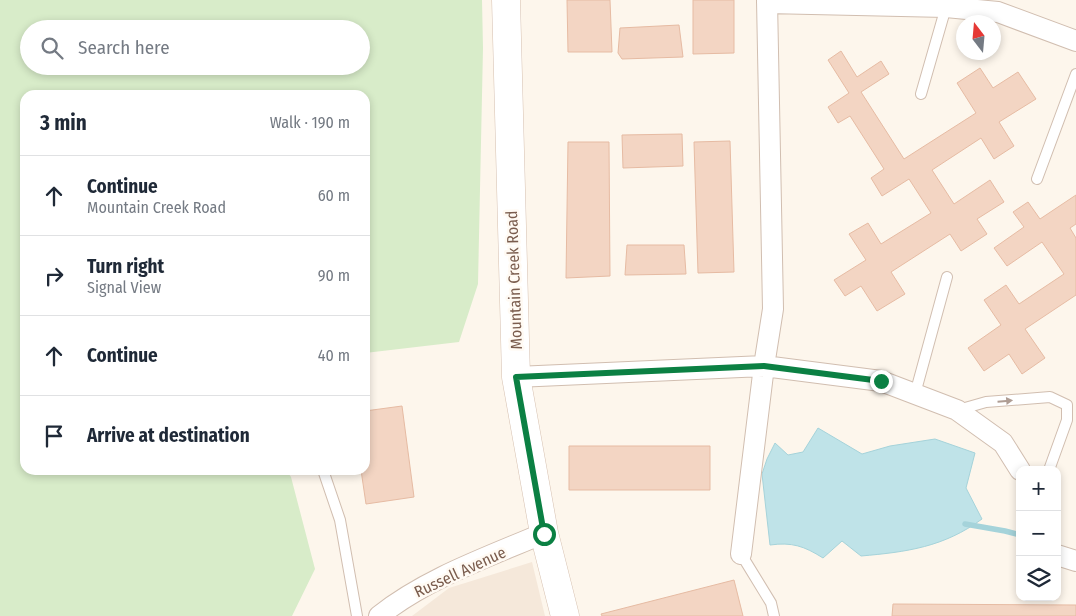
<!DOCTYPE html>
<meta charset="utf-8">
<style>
body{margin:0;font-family:"Fira Sans Condensed",sans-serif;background:#f2f2f3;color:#1f2937}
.controls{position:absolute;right:15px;bottom:15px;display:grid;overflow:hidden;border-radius:10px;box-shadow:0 2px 8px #0003}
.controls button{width:45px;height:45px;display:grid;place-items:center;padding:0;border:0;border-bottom:1px solid #e0e1e3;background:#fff;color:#1f2937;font:25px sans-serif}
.compass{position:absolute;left:956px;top:15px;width:45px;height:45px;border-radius:50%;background:#fff;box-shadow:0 2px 8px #0003;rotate:344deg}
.stop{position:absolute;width:15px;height:15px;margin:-11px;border:4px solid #0b8043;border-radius:50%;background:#fff}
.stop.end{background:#0b8043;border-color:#fff;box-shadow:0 1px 5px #0008}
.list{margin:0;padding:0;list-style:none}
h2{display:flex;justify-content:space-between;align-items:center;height:65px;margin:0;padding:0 20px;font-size:21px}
h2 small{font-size:16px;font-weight:400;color:#747a83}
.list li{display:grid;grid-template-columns:32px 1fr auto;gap:15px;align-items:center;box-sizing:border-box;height:80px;padding:0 20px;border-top:1px solid #e0e1e3}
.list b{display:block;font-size:19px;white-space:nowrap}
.list p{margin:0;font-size:16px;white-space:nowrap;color:#747a83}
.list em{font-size:16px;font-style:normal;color:#747a83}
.icon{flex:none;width:28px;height:28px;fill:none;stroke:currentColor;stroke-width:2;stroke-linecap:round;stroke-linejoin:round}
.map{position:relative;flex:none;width:1076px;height:616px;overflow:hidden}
.search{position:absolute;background:#fff;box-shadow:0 2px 8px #0003;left:20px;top:20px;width:350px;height:55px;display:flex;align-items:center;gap:12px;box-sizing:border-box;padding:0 18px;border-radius:28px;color:#747a83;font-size:19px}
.panel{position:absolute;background:#fff;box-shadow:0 2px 8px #0003;left:20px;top:90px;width:350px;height:385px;border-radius:15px}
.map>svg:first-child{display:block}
.residential{fill:#f5e8da}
.green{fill:#d8ecc9;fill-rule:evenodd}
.water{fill:#bfe3e8;stroke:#a5d3da}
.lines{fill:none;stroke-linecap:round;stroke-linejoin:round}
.stream{stroke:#a5d3da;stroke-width:5.5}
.building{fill:#f3d5c3;stroke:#e6bba3}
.lane-casing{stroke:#d1beb0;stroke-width:12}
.street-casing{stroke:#d1beb0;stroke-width:22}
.secondary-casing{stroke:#d6c0b0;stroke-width:29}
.lane{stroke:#fff;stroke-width:10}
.street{stroke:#fff;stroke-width:20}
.secondary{stroke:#fff;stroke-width:28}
.oneway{fill:#af9d94}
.route{stroke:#0b8043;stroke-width:6}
.labels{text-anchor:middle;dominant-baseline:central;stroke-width:5;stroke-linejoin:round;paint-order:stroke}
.street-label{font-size:16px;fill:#7a5c4d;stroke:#fffaf3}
</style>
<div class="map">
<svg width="1076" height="616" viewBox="0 0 1076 616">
<rect width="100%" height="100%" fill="#fdf6ec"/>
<path class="residential" d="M532,562L545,616H412L449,588Z"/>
<path class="green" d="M0,0H482L483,48L478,284L459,342L365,353V95H25V470H286L291,477L315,569L292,616H0ZM29,29H361V66H29Z"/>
<path class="water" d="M818,428L862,454L890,446L935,439L975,453L966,488L982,519C944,547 907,552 861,556L842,541L823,558C804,546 792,542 770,545L762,474L767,459L775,443L788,455L803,452Z"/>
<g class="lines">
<path class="stream" d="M965,524L1005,531L1020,535"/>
</g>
<path class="building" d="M567,0H610L612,52H568Z
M693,0H734V53L693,54Z
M679,25L683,57L622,59L618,53L620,28Z
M841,51L857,77L881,61L889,74L861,92L904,159L976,113L957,83L980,68L993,88L1018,72L1036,99L999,122L1014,146L994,159L981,138L932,170L954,204L990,180L1004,202L977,219L987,234L961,251L950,234L891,272L905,294L877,311L861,286L845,296L834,280L866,260L849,234L868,223L881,244L931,213L909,179L882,196L871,178L884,169L850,116L838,123L828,107L849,93L828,60Z
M682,134L683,166L623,168L622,135Z
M730,141L734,272L698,273L694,142Z
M568,142H609L610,276L566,278Z
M1076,195V224L1070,228L1076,238V295L1025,329L1045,358L1022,374L1009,354L984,371L968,348L1001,325L984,300L1006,285L1019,304L1064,274L1042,242L1007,266L994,248L1024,227L1013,212L1028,202L1040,219Z
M627,245H684L686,274L625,275Z
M402,406L414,497L366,504L361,470H365V411Z
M569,446H710V490H569Z
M734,580L743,616H602L601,614Z
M893,604L1076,605V616H892Z"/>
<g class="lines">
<g class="lane-casing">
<path id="lane" d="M921,94L946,7
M1037,179L1076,74
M915,394L947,277
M958,410L986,402L1050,397L1067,405V420L1049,470
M323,470L340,520L357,616
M741,554L771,603L774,616"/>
</g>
<g class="street-casing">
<path id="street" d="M767,3L946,7L998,12L1076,41
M516,377L764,366L881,381L957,410L1003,443L1020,470
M741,554L764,366L773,309L767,0
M1057,555L1076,561
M379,616C427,578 488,557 544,533"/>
</g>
<g class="secondary-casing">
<path id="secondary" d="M506,0L516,377L544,533L565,616"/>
</g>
<use href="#lane" class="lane"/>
<use href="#street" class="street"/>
<use href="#secondary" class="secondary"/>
</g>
<defs><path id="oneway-solid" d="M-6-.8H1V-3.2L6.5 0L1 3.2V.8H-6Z" transform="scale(1.25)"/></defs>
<use class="oneway" href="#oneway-solid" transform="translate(1005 401) rotate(-5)"/>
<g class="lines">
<path class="route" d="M544,534L516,377L764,366L881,381"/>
</g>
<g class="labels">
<g class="street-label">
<text transform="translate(514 280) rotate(-92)">Mountain Creek Road</text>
<text transform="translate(460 572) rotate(-25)">Russell Avenue</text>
</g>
</g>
</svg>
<div class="controls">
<button>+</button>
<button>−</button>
<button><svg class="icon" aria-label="layers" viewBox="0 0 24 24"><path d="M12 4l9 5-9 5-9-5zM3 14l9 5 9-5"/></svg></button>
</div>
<svg class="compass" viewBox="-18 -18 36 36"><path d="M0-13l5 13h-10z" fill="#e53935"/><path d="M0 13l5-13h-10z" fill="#747a83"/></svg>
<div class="stop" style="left:544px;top:534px"></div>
<div class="stop end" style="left:881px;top:381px"></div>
<div class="search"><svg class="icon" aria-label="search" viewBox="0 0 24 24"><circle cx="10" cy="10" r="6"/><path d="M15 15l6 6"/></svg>Search here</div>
<section class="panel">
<h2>3 min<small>Walk · 190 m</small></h2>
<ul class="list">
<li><svg class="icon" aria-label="ahead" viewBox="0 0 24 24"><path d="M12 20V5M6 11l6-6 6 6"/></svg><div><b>Continue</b><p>Mountain Creek Road</p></div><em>60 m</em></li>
<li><svg class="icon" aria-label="right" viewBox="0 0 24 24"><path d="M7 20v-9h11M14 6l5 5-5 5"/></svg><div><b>Turn right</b><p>Signal View</p></div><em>90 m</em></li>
<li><svg class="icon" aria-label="ahead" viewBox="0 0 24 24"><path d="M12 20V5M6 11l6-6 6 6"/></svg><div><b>Continue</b></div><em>40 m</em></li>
<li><svg class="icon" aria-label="arrive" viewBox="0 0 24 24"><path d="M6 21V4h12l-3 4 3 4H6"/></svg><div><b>Arrive at destination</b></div></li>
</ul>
</section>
</div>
